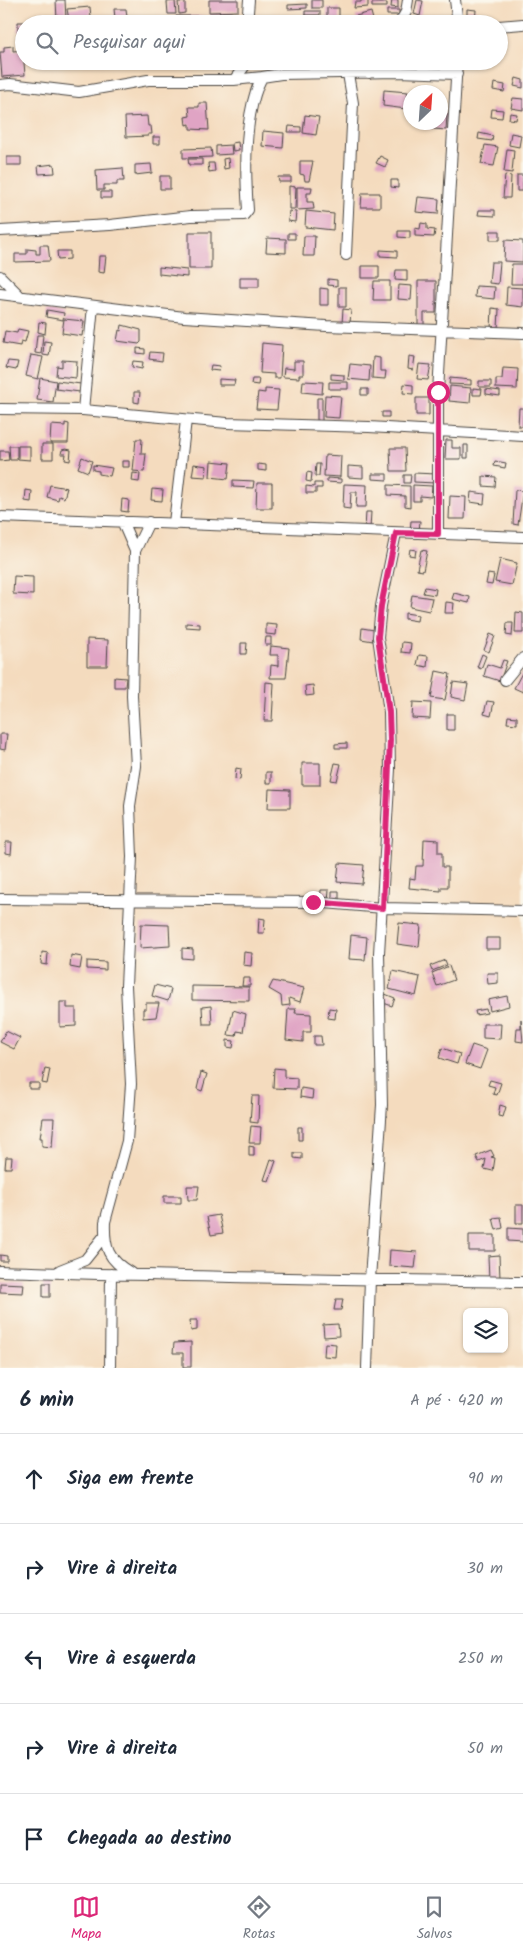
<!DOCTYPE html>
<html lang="pt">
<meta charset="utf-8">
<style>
body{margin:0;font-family:Kalam,sans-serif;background:#f6f6f7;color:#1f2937}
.controls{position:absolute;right:15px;bottom:15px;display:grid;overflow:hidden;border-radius:8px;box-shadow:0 1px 4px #0004}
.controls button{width:45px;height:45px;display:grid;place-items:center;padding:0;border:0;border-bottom:1px solid #e0e1e3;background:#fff;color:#1f2937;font:25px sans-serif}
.compass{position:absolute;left:403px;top:85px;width:45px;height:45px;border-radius:50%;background:#fff;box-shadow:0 1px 4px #0004;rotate:25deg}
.stop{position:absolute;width:15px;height:15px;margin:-11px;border:4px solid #db2777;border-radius:50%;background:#fff}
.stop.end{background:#db2777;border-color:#fff;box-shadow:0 1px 5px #0008}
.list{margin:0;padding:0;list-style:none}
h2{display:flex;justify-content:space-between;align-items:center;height:65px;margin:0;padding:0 20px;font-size:21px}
h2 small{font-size:16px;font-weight:400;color:#747a83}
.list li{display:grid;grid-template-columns:32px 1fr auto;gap:15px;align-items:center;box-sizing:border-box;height:90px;padding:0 20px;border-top:1px solid #e0e1e3}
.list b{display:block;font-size:19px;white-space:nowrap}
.list em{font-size:16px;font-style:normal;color:#747a83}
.icon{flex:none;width:28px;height:28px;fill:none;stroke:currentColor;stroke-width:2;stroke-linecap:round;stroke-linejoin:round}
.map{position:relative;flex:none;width:523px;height:1368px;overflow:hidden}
.search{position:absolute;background:#fff;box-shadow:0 1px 4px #0004;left:15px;right:15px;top:15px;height:55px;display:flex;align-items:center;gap:12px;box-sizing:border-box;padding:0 18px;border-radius:28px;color:#747a83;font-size:19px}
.sheet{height:515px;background:#fff}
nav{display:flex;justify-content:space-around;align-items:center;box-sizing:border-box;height:70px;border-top:1px solid #e0e1e3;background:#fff;font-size:14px;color:#747a83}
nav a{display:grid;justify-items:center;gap:2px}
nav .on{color:#db2777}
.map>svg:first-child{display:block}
.building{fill:#e0a4c4}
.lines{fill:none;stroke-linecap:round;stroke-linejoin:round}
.minor-casing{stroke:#494541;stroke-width:12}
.minor{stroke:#fff;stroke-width:10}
.route{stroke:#db2777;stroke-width:6}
</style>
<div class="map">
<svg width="523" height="1368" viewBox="0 0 523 1368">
<rect width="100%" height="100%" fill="#fbf7ec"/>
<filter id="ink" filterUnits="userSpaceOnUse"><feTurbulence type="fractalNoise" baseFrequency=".02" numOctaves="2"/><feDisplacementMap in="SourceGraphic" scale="10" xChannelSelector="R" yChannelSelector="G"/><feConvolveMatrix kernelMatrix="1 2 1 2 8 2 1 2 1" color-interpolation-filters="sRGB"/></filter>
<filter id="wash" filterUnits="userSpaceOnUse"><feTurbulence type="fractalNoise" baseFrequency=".0096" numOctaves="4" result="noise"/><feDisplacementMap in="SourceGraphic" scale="20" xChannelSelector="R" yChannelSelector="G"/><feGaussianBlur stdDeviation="1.12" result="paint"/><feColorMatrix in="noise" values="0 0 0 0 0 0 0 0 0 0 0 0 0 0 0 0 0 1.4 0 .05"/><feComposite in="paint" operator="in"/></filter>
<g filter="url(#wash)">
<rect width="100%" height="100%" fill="#f4dbbe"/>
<g id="blocks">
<path class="building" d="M56,0H65L66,19L57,20Z
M209,0H238V11L209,12Z
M312,0H322V8H312Z
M361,0H368V7L354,8L355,2H361Z
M392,0H398V8L391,7Z
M417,0L423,1L420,16L414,14Z
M175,1L176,14H168L167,2Z
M178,2H185V13L179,14Z
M372,3H387V7H372Z
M307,4V8L288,9V5Z
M90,7L91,18L69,20L67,9Z
M327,8H339V24H327Z
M114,9H126L127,17L115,18Z
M467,9L476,10L475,22H467Z
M387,10H399V15H387Z
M305,11H320V15H305Z
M371,12L374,24H357L356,16Z
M232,13L233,24H210V14Z
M176,16H207V22H176Z
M417,17L437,22L436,24H415Z
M18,22H32V24H24V32H18Z
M13,46V51L23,50L25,75L2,77L0,52H4V47Z
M184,61H207V65L184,66Z
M516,78L523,80V88L514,86Z
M494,83L505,85L504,92L493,90Z
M384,90L408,92L406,109L383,106Z
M513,98L523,99V110L511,108Z
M199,103H207L209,130L190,129V124L186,125L185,117L190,116L189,107H199Z
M492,109L503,110L502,118L491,117Z
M510,113L517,114L516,120L509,119Z
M440,114H447L446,130L422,128L423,122H440Z
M305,115L319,117L316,135L303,133Z
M147,116L148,126H151L152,134H148V136L126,137L125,117Z
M289,126L301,127V132H288Z
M263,131L284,133L283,148L262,146Z
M479,133L493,136L492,141L478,139Z
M511,133L521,135L519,147L509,145Z
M153,137H160V144H153Z
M238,142L239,150L233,151L232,143Z
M231,145L232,154L216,155V146Z
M485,145L498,147L494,166L481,164Z
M211,148L212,157L183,158V149Z
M507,149L514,150L512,173L504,172Z
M380,156L388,160L385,167L376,163Z
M7,157H21V165H7Z
M228,158L229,168L224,169L223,159Z
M188,159H202V165H189Z
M300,161H313L309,181H305L304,175L300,174Z
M208,163H214L215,171L209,172Z
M54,164L55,173L39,174L38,166Z
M151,164L152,173L135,175V165Z
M123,168L124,181H117V185H104V190H97L96,170Z
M505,175L511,176L510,198H503Z
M517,175H523V191H517Z
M160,176H170V189H160Z
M278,177H291V182H279Z
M391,180H398V188L391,187Z
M289,186L296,187L295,209H289Z
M297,187H312L311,193H307V202H313L314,209L297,210Z
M101,192H111V198H101Z
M362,193H380V207H361Z
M418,197L439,199L438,214L416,212Z
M479,210H495V216L478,215Z
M289,211L296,212L295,222L288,221Z
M306,211L334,214L333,230L305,227Z
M421,223L427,224V229L435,230L434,237L415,236V228L420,229Z
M398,231H410V238L398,237Z
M490,231H500V240H490Z
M189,232H211V269H189Z
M288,233H295V239H288Z
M304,236H315L314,256H303Z
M267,238L286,239V253L266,252Z
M505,240L523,241V262L504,261Z
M40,245H48L50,261L15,262V254H27V249L36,250V254H40Z
M380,250L397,251V257L380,256Z
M57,251H70V259L58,260Z
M99,256H106L104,273L98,272Z
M491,262H500L498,284L489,283Z
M512,264H523V284H511Z
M362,266H379V278H362Z
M159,267L187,270V277L159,274Z
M396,270H407V281L395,280Z
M240,277H259V287H240Z
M328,279L337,280V286L328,285Z
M374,281H390V300H373Z
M418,281H436V313H424V328H418Z
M399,285L412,286L411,300L398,299Z
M476,286L495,287L494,299L475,297Z
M339,287H346V307H339Z
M507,287L523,288V307L506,305Z
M320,288L328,289V305H320Z
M492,308L499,309L498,329H491Z
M343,309L351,310L350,324H342Z
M47,310L64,313L63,320L46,317Z
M64,319L84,321L82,336L62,333Z
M39,322L46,323L45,334L38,332Z
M122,325L141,330V342L139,344L117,341L119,330L121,331Z
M18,329L28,331L25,342L21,341L20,346L3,343L5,331L17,333Z
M37,335H43L41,354L35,353Z
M44,341L51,342L49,356L43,355Z
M262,343L282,345L280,378H274V374L260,373Z
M137,348L145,349V354L137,353Z
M150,352L163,353L162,361L149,359Z
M31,355L43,357L38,379L26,376Z
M409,356L415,357L413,370L408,369Z
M373,357L380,358V371H386L385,379L372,378Z
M62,360L77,361L76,378L56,376L57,366L62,367Z
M8,361L18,362L16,370L6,368Z
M133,361L143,362L142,369L132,367Z
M294,361H303V375H299V378L283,377L284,368L294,369Z
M350,364L370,366L369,381L348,379Z
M419,364L431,365L428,380L417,379Z
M211,365L220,366L219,371L210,370Z
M503,368L518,369L517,389L496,388V379H502Z
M331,374L344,375V380L331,379Z
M40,378L56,381L53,402L37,400Z
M450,378L471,380V385L449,384Z
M219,379L235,380L234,385H219Z
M252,379H259L258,385L251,384Z
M57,381L81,384L80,392L56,389Z
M303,381L323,382L322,394L302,392Z
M479,381H491V387H479Z
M329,382H348V389H329Z
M404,384L413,385V394L403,393Z
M450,386L471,388L470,403L449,401Z
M473,388L482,389L481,395H473Z
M265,389L279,390L277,410L256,409L258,392L265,393Z
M361,389H368V395H361Z
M486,389L500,391V396L486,394Z
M134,392H140L139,403L134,402Z
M325,395L341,396L339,418L324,417Z
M317,398H322V421L317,420Z
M416,398H429V415H416Z
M519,408H523V426H518Z
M382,412H389V417H382Z
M65,423L69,424L68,443H50L51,425L65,426Z
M136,439H142L141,454H146L144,472L133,471Z
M446,440H452V448H461V459H445Z
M42,444H53V459H42Z
M464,445H468V458H464Z
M9,446H17V460H10Z
M18,446H30V460L18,459Z
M390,448H405L406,471H391Z
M66,449L71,450L70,461L65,460L66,454H61L62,450Z
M0,451H8L9,460L0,461Z
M325,455L341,456L340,477L324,476Z
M82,457L92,461L88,472L78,468Z
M122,461H129V467H122Z
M211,461L230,463L228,479L210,477Z
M495,461L506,463L505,468L494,466Z
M194,464L207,466L206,477L192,476Z
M258,464L266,465V471L258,470Z
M316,464H320L319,476H315Z
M93,465L112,468L110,476L99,474V471L93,470Z
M348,466L363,467V478L348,477Z
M307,472L312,473L311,482L306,481Z
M133,473L140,474L139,482L132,481Z
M414,473L436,474L435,483L414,482Z
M372,474H387V480L372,479Z
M404,475H411L410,483H404Z
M483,476L496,477L495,487L483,486Z
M327,478L341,479V483L327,482Z
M233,480L254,481L253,488L233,487Z
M257,483H272V508H256Z
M314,483H322V488H316V493H306V486L314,487Z
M344,484L367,485L366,507H356L357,492H351L350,509L343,508Z
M50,485L67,488L64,498L59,496L58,500L47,497Z
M388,485L410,486V507L405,506V496L388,495Z
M413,485L432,486L431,497L420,496V501H413Z
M152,489L163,490L162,501L151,500Z
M26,490L32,491L31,502L25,501Z
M515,490L523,491L518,525L513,524Z
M471,492L485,494L484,504L470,502Z
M450,496L466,497L465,519H449Z
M122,499L129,500L128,512L121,511Z
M366,512H371L370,529H365Z
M411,521H420L419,531H410Z
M410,549L416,550L415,556L409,555Z
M421,550L427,551L423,571L417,570Z
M500,559L517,563L512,585L495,582Z
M488,574L494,575L492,585L486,584Z
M14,576L33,577V595L13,594Z
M425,587L436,589L435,595L423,593Z
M454,593L470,597L469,603L452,599Z
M412,595L432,598L429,611L410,607Z
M446,602L454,603L453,613H445Z
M516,612L523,613V633H515Z
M405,613L418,615L417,621L405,619Z
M186,623L200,624V628L186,627Z
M507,623H513L512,636L506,635Z
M266,624L277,625L276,635L266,634Z
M362,628L374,630L373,641L361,639Z
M490,634L495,636L489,652L484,650Z
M266,637H271V645H265Z
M87,639L108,640L107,666H87Z
M402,642L411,643L410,653L401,652Z
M241,643H247L246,654H241Z
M271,646L289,648L286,678H270L271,665L278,666V655H270Z
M482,654L486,656L481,669L477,667Z
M419,655L428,656L427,667L417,665Z
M503,660L507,661L500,681L484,676L487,664L500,668Z
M436,671L450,674L445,700L431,698Z
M523,671V692L514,688Z
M114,677L126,678L125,687H114Z
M266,682L274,683L272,721H264Z
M453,682L468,684L465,700L451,697Z
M313,685L314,695L306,696L305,686Z
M487,701L494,702L491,716L484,714Z
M413,702L431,703L430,719L412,718Z
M447,714H454V730H447Z
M508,716L517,717V724L507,723Z
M0,734H7L5,750L0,749Z
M347,743V748H335V744Z
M302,763H320V785H302Z
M335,763L341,764L337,781L331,780Z
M236,768L241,769L240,780L235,779Z
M266,772H271V783H266Z
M269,789L290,790V808H268Z
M424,839L438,840V853H442V867H448V887H441V891L409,888L410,878L415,879L416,866H423Z
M6,842H12L11,854L6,853Z
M339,863L364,865L362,884L337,882Z
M321,890H329L328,901L320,900Z
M332,891H339V900H332Z
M259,918L265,919L264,933H258Z
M399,923L421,925L419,947L397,944Z
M141,924L169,925L170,946L140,948Z
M351,935L367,937L365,960L349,959Z
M486,938H500V949H486Z
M182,948L193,949V959L182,958Z
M42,952L48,953L47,965L41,964Z
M244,952L252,953L251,966L243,965Z
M71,955L82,957L80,969L70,967Z
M445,960L447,965L432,971L430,966Z
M87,961L106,962V970L87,969Z
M449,966L454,980L437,986L432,973Z
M393,971L420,977L416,996L389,989Z
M487,973H498V983L488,984Z
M243,978H250V986H242Z
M273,981L304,988L300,1002L289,998L290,1005L282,1006L281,996L269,989Z
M155,985L171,989L168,1001L152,996Z
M192,986L249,987V1001L192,1000Z
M385,994L395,998L392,1006L381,1002Z
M507,996L509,1006L490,1011L488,1000Z
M60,1002H67V1008H76V1026L60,1027Z
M146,1003H159L156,1017L143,1018V1009H146Z
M211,1006L212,1024H203L202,1007Z
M329,1008L336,1009L335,1019L328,1018Z
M288,1009H296L295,1013L311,1014V1032H303V1042L286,1040Z
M486,1009L487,1013L476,1015L475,1011Z
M233,1010L246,1014L243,1032L237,1031L236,1036L228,1035Z
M521,1019L523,1042L516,1041L517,1028H521Z
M483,1024H501L500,1039L483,1038Z
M6,1031L20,1038L14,1049L0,1042Z
M314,1036H321L322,1045H314Z
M227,1040L234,1041L233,1048L227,1047Z
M472,1045L487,1050L480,1069L465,1064Z
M442,1048L460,1054L457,1064L439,1058Z
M45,1068L50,1069L47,1084L42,1083Z
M274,1068L284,1069V1077L297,1078V1089L273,1088Z
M201,1072L207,1074L202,1091L197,1089Z
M490,1080L501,1083L497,1095L493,1094L495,1087L488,1085Z
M29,1083H39V1089H29Z
M301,1088L313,1090L312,1099L300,1097Z
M252,1096H259L258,1123L250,1122Z
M500,1105L506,1107L503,1117L498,1116Z
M43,1118H54L52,1147L42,1146V1138H40Z
M251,1126L261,1127L260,1143H249Z
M298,1127H302V1140H298Z
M249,1146L254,1147V1156H249Z
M491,1150L494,1156L491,1157L495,1158L493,1171L484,1169L486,1159L479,1162L476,1156Z
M294,1153H302V1159L294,1158Z
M6,1157H12L11,1168H5Z
M271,1159L276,1161L269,1181L264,1180Z
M187,1186H199L197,1200H188Z
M164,1196H181V1203H164Z
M516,1205H523V1223H516Z
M219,1215L223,1233L211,1235L207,1217Z
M501,1217L503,1228L496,1230L493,1218Z
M508,1228L523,1229V1242L508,1241Z
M469,1235H495V1251H469Z
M390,1250L417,1252L415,1268L389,1266Z
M0,1255L7,1256V1261H0Z
M499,1255L500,1278L489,1279L488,1256Z
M0,1283L24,1284L23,1293L0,1292Z
M43,1283H50V1297H43Z
M336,1299H343L341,1310H334Z
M190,1320H197V1330L191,1331Z
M338,1324L339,1336L324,1337L323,1325Z
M191,1342V1367H183V1353H173L174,1343Z
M325,1343L336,1344L335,1357L324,1356Z"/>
</g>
</g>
<g filter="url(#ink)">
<use href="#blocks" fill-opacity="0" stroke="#494541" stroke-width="1"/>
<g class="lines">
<g class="minor-casing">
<path id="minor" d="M455,0L458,24
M247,24L249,0
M399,24L406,12L408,0
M499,26L523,24
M369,73L377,61
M234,80L247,63
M0,85L10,84L79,92L148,80H234L262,77
M0,231L110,225L191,216L244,215L248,210C245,171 244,112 262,77L281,74L398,72L457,74
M346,255L353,103L348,74
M0,276L19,295
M0,294L184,317L326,326L523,333
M93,306L83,410L227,423L369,427L523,436
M0,409L83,410
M0,517L523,537
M122,521L135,551
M174,523L186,420
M438,534V392L457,61
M505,680L523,658
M0,899L313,902L383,908L523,911
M60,1270L85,1260L105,1235
M0,1271C174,1277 349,1279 523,1282
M131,1273C108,1260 104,1248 105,1222L127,1141L131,1084L126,986L132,857L130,806L136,766L132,696L135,551L149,522
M110,1368L111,1274
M367,1368L370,1279L382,1105L379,953L390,769L389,712L378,637L381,606L396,533"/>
</g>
<use href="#minor" class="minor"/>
</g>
</g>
<g class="lines" filter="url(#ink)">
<path class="route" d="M313,902L383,908L390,740L389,712L378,637L381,606L396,533L438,534V392"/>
</g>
</svg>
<div class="controls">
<button><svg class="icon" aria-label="layers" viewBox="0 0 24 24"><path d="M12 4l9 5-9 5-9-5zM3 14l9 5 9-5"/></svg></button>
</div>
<svg class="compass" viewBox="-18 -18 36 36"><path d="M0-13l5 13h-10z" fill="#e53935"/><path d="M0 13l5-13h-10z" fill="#747a83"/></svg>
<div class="stop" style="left:438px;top:392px"></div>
<div class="stop end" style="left:313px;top:902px"></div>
<div class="search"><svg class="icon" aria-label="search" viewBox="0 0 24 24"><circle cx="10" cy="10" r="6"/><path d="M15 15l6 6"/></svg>Pesquisar aqui</div>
</div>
<section class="sheet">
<h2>6 min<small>A pé · 420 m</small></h2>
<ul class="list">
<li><svg class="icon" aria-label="ahead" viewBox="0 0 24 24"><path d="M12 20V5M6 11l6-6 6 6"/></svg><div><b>Siga em frente</b></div><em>90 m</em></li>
<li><svg class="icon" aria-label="right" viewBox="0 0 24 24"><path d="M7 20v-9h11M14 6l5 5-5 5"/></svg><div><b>Vire à direita</b></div><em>30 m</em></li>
<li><svg class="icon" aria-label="left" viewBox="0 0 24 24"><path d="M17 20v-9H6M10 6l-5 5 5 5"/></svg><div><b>Vire à esquerda</b></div><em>250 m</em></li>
<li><svg class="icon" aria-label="right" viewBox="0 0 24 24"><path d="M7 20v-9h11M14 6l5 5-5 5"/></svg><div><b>Vire à direita</b></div><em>50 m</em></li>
<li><svg class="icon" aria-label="arrive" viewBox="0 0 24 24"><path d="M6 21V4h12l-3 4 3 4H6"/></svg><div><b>Chegada ao destino</b></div></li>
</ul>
</section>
<nav>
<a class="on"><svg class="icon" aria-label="map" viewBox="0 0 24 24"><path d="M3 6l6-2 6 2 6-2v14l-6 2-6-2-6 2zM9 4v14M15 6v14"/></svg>Mapa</a>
<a><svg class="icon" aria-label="directions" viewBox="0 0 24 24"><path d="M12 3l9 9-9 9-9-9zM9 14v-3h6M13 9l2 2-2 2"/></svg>Rotas</a>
<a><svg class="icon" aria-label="saved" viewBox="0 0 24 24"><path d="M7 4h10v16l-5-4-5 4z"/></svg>Salvos</a>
</nav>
